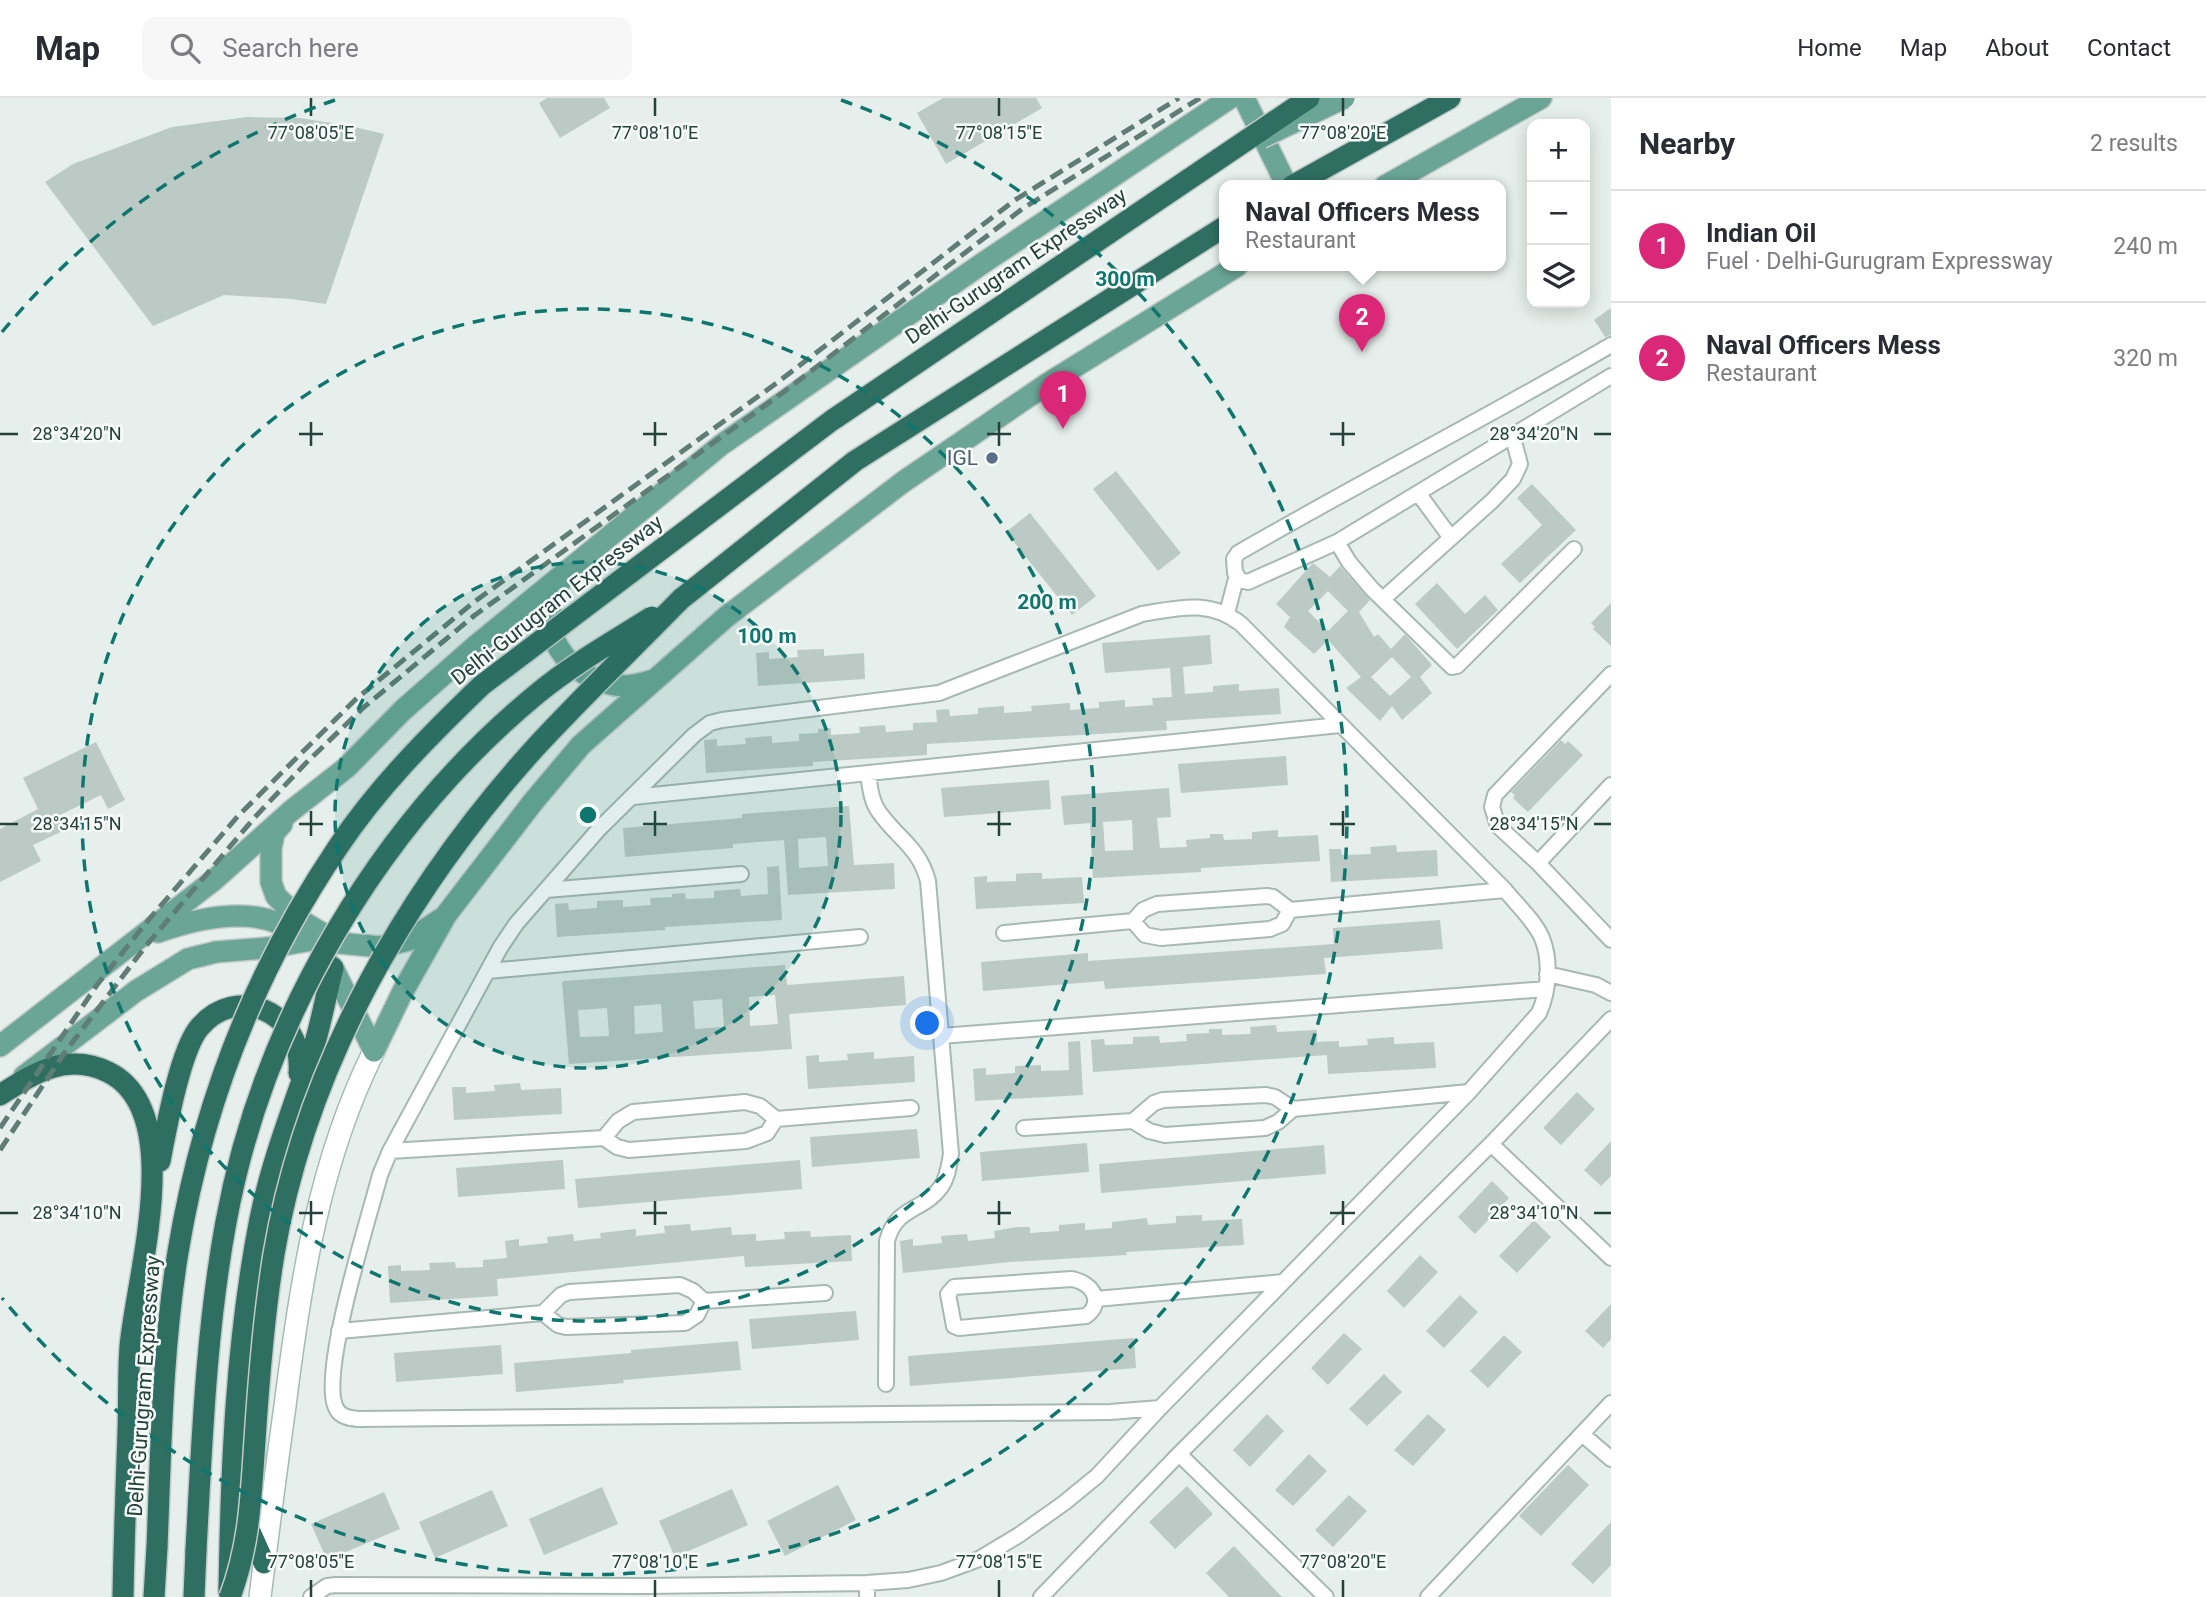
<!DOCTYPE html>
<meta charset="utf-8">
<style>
body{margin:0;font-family:Roboto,sans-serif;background:#f7f7f7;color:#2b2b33}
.controls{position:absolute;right:21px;top:21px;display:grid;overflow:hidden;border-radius:14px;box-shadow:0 4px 18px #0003}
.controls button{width:63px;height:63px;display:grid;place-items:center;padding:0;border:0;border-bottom:2px solid #e1e1e2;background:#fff;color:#2b2b33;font:35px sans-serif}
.you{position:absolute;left:928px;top:926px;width:24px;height:24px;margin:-18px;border:5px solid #fff;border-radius:50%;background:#1a73e8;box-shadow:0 0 0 10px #1a73e833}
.badge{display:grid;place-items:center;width:46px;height:46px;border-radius:50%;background:#db2777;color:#fff;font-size:23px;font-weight:700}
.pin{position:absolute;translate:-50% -58px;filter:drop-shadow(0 2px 4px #0008)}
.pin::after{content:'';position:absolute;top:37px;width:24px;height:21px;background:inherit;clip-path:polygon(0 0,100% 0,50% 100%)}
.popup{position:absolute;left:1219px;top:82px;width:287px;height:91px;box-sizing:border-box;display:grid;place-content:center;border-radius:14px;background:#fff;filter:drop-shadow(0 2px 5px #0005);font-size:23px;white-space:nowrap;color:#7c7c81}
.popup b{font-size:26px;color:#2b2b33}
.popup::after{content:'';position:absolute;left:50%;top:100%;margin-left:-14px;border:14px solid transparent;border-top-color:#fff}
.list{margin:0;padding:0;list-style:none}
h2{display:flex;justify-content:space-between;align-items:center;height:91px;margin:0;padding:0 28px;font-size:30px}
h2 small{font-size:23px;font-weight:400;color:#7c7c81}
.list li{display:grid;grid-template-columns:46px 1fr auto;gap:21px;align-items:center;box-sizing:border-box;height:112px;padding:0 28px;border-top:2px solid #e1e1e2}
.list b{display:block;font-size:26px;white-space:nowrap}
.list p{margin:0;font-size:23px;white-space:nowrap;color:#7c7c81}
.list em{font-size:23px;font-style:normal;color:#7c7c81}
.icon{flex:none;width:38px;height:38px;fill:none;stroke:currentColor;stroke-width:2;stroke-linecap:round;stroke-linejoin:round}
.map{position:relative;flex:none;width:1611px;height:1499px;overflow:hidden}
header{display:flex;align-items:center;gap:42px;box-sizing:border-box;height:98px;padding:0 35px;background:#fff;border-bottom:2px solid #e1e1e2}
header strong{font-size:33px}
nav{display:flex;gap:38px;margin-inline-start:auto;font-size:24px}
.search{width:490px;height:63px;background:#f7f7f7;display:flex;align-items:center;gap:18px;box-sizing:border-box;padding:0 24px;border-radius:14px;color:#7c7c81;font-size:26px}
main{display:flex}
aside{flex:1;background:#fff}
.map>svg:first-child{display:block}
.building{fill:#bbcac4;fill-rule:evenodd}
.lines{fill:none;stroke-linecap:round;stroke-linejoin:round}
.street-casing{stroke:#a8b8b2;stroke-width:18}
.secondary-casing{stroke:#a4bbb3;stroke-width:24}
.primary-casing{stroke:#c2cac8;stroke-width:24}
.highway-casing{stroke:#c2cac8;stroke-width:24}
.street{stroke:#fff;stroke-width:14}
.secondary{stroke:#fff;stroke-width:21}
.primary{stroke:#6aa596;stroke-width:21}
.highway{stroke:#2f6f62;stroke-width:21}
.rail{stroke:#5f7d75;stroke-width:5;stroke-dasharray:14 7;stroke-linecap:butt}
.primary-bridge-casing{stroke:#c2cac8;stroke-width:24;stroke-linecap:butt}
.highway-bridge-casing{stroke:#c2cac8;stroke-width:24;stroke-linecap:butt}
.primary-bridge{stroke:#6aa596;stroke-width:21}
.highway-bridge{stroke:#2f6f62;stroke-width:21}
.ticks{fill:none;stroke:#24423a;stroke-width:2.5}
.ring{fill:none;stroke:#0f766e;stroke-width:3.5;stroke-dasharray:12 9}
.service-dot{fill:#5c6f8a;stroke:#f7fbf9;stroke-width:2.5}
.labels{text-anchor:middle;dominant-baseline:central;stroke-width:5;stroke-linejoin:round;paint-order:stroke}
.street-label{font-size:21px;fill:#24423a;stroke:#f7fbf9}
.service-label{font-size:21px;fill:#4e5e75;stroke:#f7fbf9;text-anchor:end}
.ticks-label{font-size:18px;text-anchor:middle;fill:#24423a;stroke:#f7fbf9;stroke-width:5;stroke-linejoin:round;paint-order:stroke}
.centre{fill:#0f766e;stroke:#f7fbf9;stroke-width:3.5}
.ring-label{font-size:21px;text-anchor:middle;font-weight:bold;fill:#0f766e;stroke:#f7fbf9;stroke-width:5;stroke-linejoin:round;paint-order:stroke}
</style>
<header>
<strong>Map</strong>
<div class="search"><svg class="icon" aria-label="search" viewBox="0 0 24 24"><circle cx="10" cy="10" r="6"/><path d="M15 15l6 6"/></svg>Search here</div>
<nav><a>Home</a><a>Map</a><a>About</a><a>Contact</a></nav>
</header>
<main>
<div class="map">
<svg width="1611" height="1499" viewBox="0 0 1611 1499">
<rect width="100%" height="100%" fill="#e6efeb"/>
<path class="building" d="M547,0H604L610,10L560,40L539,5Z
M943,0H1036L1042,10L946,66L917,15Z
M247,19L300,20L350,28L384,36L326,206L291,201L224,197L153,228L45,84L73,66L172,29Z
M1611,210V237L1605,239L1594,222Z
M1116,373L1181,455L1158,473L1093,391Z
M1532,386L1576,432L1520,485L1501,466L1542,427L1517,400Z
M1030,415L1096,498L1072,517L1006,434Z
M1313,465L1330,479L1340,468L1370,502L1359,514L1374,539L1378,536L1391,551L1405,536L1432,567L1420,579L1432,595L1402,622L1392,608L1380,623L1346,590L1361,579L1328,542L1314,556L1284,529L1290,519L1276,506ZM1328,493L1348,513L1328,533L1308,513ZM1392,559L1411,579L1390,598L1371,579Z
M1437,485L1465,516L1485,497L1498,512L1457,551L1415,506Z
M1611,505V548L1593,531L1595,529L1591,525Z
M1210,537L1212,566L1183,569L1185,596L1213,594V588L1239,586V593L1279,590L1281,616L1166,623L1167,632L927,646V657L813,664V668L706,675L704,642L717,641V648L746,646L745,640L772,638V645L799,643V636L818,635V631L831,630V637L860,635L859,629L885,627L886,634L913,632V625L937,624L936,612L949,611L950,618L978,616V610L1004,608V615L1032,613L1031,608L1070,605V612L1099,610V604L1125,602V609L1153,607L1152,600L1172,599L1170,570L1105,575L1102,545Z
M824,551V558L864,555L865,581L758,588L756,555L769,554V561L798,559L797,552Z
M1561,642L1565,646L1568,643L1583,657L1528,714L1513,700L1515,697L1511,694Z
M96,644L125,702L108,711L101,697L60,717L67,731L33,747L41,763L0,784V731L38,711L23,680Z
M1286,658L1288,687L1181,695L1178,666Z
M1049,682L1051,711L944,719L941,690Z
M1169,690L1171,719L1157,720L1160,750L1187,749L1186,742L1210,740V736H1223L1224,742L1252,741V734L1278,732V739L1318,737L1320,763L1201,770V774L1093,780L1090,725L1064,727L1061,698ZM1132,722L1133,752L1105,753L1103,724Z
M849,708L854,767L894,765L895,791L788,797L784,742L733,746V750L625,759L623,730L742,720V716ZM826,739L828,768L799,770L798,741Z
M1396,747L1397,754L1437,752L1438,778L1331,784L1329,751H1341L1342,757L1371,756L1370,749Z
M779,768L782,822L665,829V832L557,839L555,806L568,805L569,812L597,810V803L623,802V809L651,807L650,800L672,799V796L685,795L686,801L714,800V793L740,791L741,798L768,796L767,769Z
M1029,775H1042V781L1082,779L1084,805L976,811L974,779L987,778V784L1016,783V776Z
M1440,822L1443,851L1324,860L1326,876L1105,891L1104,883L983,893L981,864L1088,855V863L1334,846L1333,830Z
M785,867L787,887L904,878L906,907L789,916L792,951L569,966L562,884L564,883ZM775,897L778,926L750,928L749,899ZM722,901L724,929L695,931L693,903ZM661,906L663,934L635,936L634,908ZM607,910L609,938L580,939L578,912Z
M1276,927L1277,934L1317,932V944L1339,943V949L1368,947L1367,941L1394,939V946L1434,944L1436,970L1328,976L1327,957L1093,974L1091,942L1104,941L1105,947L1133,946V939L1159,938L1160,945L1187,943L1186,936L1209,935V931H1222V937L1251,936L1250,929Z
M1080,943L1083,997L975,1003L973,971L986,970V977L1015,975V968L1041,967V973L1069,972L1068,944Z
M874,954V961L914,958L915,984L808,991L806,958L819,957V964L848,962L847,956Z
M520,985L521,992L561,990L562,1016L454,1022L452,989H466V995L495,993L494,987Z
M1577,994L1595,1011L1561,1047L1543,1030Z
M917,1031L920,1060L812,1069L810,1039Z
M1611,1043V1078L1601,1088L1584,1072Z
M1087,1045L1089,1074L982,1083L980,1054Z
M1324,1047L1326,1076L1101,1095L1099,1066Z
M563,1062L565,1091L458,1099L456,1070Z
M800,1062L802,1091L578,1110L575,1081Z
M1492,1083L1509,1100L1475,1136L1458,1119Z
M1202,1117V1123L1242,1121L1244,1147L1126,1154L1127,1157L1010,1164L903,1175L900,1143L913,1141V1148L942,1145L941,1138L967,1136L968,1143L995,1140L994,1133L1017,1129H1030V1135L1059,1133V1127L1085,1125V1132L1112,1130V1124L1147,1120L1148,1127L1176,1125V1118Z
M1534,1122L1551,1139L1517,1175L1499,1158Z
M690,1126L691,1133L731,1129L732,1137L756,1136V1143L785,1141L784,1134L810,1133L811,1139L851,1137L852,1163L745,1169L744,1158L626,1169L497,1181L498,1198L390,1205L388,1168L401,1167V1173L430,1172L429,1165L455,1164L456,1170L483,1169V1162L507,1160L505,1143L519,1141V1148L548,1145L547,1139L573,1136L574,1143L601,1140L600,1135L636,1131V1138L665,1135L664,1128Z
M1420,1157L1438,1174L1404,1210L1387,1193Z
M1460,1197L1478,1214L1444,1250L1426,1233Z
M1611,1206V1241L1603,1250L1585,1233Z
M856,1213L859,1242L752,1251L749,1221Z
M1344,1235L1362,1251L1328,1287L1311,1270Z
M1504,1237L1522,1254L1488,1290L1470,1273Z
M1134,1240L1136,1270L910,1288L908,1258Z
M738,1243L741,1272L623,1282L624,1285L516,1294L514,1265L631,1255V1252Z
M501,1247L503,1276L396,1284L394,1255Z
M1384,1276L1402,1294L1367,1328L1349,1311Z
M1267,1316L1284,1333L1250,1369L1233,1352Z
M1428,1316L1446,1332L1413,1368L1394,1352Z
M1309,1356L1327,1373L1293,1408L1275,1392Z
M1568,1367L1589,1387L1541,1438L1519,1418Z
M838,1387L856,1422L785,1458L767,1423Z
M1187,1388L1213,1416L1175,1451L1149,1424Z
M602,1389L618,1426L544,1457L529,1421Z
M732,1391L748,1427L675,1459L659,1423Z
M492,1392L508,1428L435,1460L419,1424Z
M384,1394L400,1431L327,1462L311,1426Z
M1349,1397L1367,1413L1333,1449L1315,1432Z
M1611,1424V1467L1593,1486L1571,1466Z
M1234,1448L1282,1499H1229L1206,1475Z"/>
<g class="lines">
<g class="street-casing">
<path id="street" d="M1611,247C1488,319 1361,384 1238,455L1234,461L1235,475L1239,482L1248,484L1337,444L1611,278
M1418,395L1451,440
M1337,444L1349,464L1372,491L1452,569L1457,568L1574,451
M1383,501L1492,403L1513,381L1520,366L1512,336
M1227,515L1237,477
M1611,576L1495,697L1492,709L1498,728L1538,765L1611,842
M868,676C870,689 871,703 879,714C898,741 919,749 928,783L951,1056C949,1067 948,1079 941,1089C923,1114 896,1108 887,1143L886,1286
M633,699L1340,627
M1538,765L1611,687
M546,792L741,776
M1133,823L1145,837L1161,840L1270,831L1282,826L1290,812
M1004,835L1133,823L1143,812L1157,806L1267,798L1273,799L1290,812L1505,792
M488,873L860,839
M1547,876L1596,887L1611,895
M941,938L1546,891
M1133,1023L1154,1005L1163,1002L1266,997L1275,999L1293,1011
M1024,1030L1133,1023L1149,1033L1165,1037L1265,1030L1278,1024L1293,1011L1469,994
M604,1040L618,1023L633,1014L745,1004L760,1008L776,1021L911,1010
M1491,1046L1611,1160
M390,1053L604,1040L617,1049L629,1052L746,1043L767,1035L776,1021
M1072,1181C1092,1185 1105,1204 1086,1218L959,1230L954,1228L948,1196L954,1189Z
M1096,1201L1283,1184
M543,1215L558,1227L566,1229L685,1225L697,1217L704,1203
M339,1233L543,1215L561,1197L569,1194L680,1187L693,1193L704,1203L825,1195
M1582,1336L1611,1361
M1179,1356L1326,1499
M311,1499L327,1488L336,1487L644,1488L867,1485L908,1482L941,1475L979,1461L1019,1437L1064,1405L1097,1378L1160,1310L1469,994L1539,915C1549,893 1551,863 1542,840C1534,822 1517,807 1505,792L1241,526C1209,501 1179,510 1142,516L939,595L722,622L710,625L694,637L599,731L516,826L500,850L390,1053L380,1077C369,1120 319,1276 336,1310C340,1319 349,1320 358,1321L1110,1314L1160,1310
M867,1499V1485
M1041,1499L1179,1356L1491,1046L1611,921
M1428,1499L1611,1305"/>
</g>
<g class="secondary-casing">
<path id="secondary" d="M260,1499C268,1435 276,1372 285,1308C300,1187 319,1063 374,953"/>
</g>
<g class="primary-casing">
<path id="primary" d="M1244,0L1287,88
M1385,88L1541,0
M563,480C528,529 568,584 623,588C634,588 644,585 654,582
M282,726L274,735L271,751V784L276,798L300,822L339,845L380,849L409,842L441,821
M158,834C203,818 263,805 303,840
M326,863L333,870L374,953
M0,948L214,782L291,713L347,669L403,612L478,546L721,347L986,163L1230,0
M374,953L403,893L446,817L533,704L581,647L726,519L903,384L1047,286L1237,168
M24,978L136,893L188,861L216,854L266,850L307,843"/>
</g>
<g class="highway-casing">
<path id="highway" d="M1292,88L1450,0
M681,501L855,363L1224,129
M0,997C34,975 67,954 108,974C188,1013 136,1179 130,1249C128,1277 129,1306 128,1334C126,1389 124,1444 123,1499
M160,1063C166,1031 180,953 199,930C236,885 304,913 299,975
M244,1420L264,1465
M229,1493C231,1369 236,1243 260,1121C272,1061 295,1005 314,948C322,922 326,896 333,870
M154,1499L157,1449
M194,1499L196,1452"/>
</g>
<use href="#street" class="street"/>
<use href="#secondary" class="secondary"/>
<use href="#primary" class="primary"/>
<use href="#highway" class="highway"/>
<path class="rail" d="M0,1030L97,887L145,826L238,718L356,601L474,504L778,284L1015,102L1179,0
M0,1052L65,954L145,849L255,719L305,666L363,610L475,517L785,293L1022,111L1200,0"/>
<g class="primary-bridge-casing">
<path id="primary-bridge" d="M1261,40L1344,0"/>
</g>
<g class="highway-bridge-casing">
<path id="highway-bridge" d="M157,1449C161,1351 162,1251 178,1154C202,1008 255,872 338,749C378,689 430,637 482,587L831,323L1309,0
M196,1452C202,1343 206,1232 226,1124C263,922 379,726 538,595C573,566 614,543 652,519
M230,1499C250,1445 251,1399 255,1342C259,1280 264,1217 274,1156C306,967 406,793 534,651C581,600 632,551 681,501"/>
</g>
<use href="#primary-bridge" class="primary-bridge"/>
<use href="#highway-bridge" class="highway-bridge"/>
</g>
<path class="ticks" d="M311,0V18M655,0V18M999,0V18M1343,0V18M311,324V348M655,324V348M999,324V348M1343,324V348M0,336H18M299,336H323M643,336H667M987,336H1011M1330,336H1355M1594,336H1611M311,713V738M655,713V738M999,713V738M1343,713V738M0,726H18M299,726H323M643,726H667M987,726H1011M1330,726H1355M1594,726H1611M311,1103V1127M655,1103V1127M999,1103V1127M1343,1103V1127M0,1115H18M299,1115H323M643,1115H667M987,1115H1011M1330,1115H1355M1594,1115H1611M311,1482V1499M655,1482V1499M999,1482V1499M1343,1482V1499"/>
<circle cx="588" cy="717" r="253" fill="#0f766e" fill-opacity=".12"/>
<g class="ring">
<circle cx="588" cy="717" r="253"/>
<circle cx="588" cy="717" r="506"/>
<path d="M2 234A759 759 0 0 1 335 2M841 2A759 759 0 1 1 2 1200"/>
</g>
<circle class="service-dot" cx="992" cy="360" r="7"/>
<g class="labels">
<g class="street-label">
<text transform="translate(1016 168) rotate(-34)">Delhi-Gurugram Expressway</text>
<text transform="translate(557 502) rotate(-38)">Delhi-Gurugram Expressway</text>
<text transform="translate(144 1288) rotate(-86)">Delhi-Gurugram Expressway</text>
</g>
<g class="service-label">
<text x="978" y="360">IGL</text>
</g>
</g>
<g class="ticks-label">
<text x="311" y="41">77°08'05"E</text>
<text x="655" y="41">77°08'10"E</text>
<text x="999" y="41">77°08'15"E</text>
<text x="1343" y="41">77°08'20"E</text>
<text x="77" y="342">28°34'20"N</text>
<text x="1534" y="342">28°34'20"N</text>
<text x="77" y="732">28°34'15"N</text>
<text x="1534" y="732">28°34'15"N</text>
<text x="77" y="1121">28°34'10"N</text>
<text x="1534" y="1121">28°34'10"N</text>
<text x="311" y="1470">77°08'05"E</text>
<text x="655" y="1470">77°08'10"E</text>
<text x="999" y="1470">77°08'15"E</text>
<text x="1343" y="1470">77°08'20"E</text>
</g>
<circle cx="588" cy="717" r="10" class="centre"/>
<g class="ring-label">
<text x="1125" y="188">300 m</text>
<text x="1047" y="511">200 m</text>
<text x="767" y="545">100 m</text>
</g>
</svg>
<div class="controls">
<button>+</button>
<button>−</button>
<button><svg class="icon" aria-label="layers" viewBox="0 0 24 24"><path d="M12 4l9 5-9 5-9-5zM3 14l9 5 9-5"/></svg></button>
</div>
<div class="you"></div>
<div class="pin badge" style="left:1063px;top:331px">1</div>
<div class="pin badge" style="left:1362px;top:254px">2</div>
<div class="popup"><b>Naval Officers Mess</b>Restaurant</div>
</div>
<aside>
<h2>Nearby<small>2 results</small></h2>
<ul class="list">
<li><span class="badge">1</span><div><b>Indian Oil</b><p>Fuel · Delhi-Gurugram Expressway</p></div><em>240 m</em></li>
<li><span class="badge">2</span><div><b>Naval Officers Mess</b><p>Restaurant</p></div><em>320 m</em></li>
</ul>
</aside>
</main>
